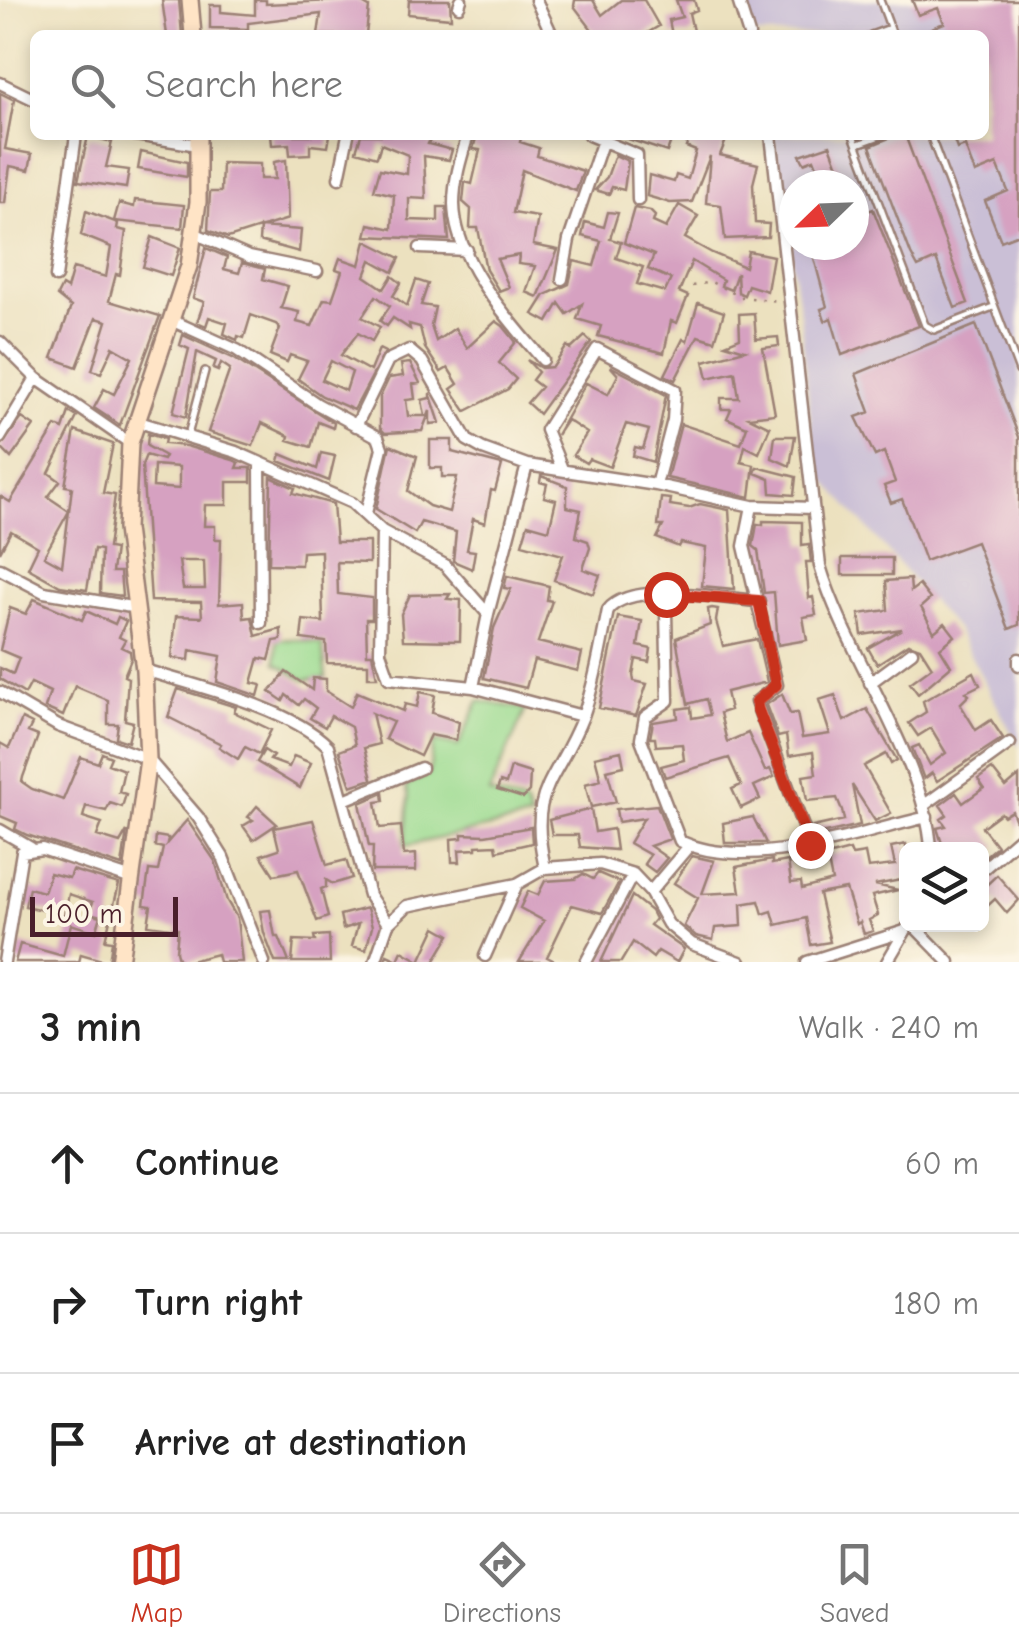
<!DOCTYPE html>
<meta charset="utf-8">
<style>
body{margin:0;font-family:"Comic Neue",sans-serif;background:#f2f2f2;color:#222}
.controls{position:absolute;right:30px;bottom:30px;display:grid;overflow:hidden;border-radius:15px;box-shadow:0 5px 15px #0003}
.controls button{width:90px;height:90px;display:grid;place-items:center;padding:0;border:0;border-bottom:2px solid #e0e0e0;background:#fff;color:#222;font:50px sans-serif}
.compass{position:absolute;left:779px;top:170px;width:90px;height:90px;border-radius:50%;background:#fff;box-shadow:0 5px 15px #0003;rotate:247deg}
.scale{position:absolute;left:30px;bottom:25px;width:148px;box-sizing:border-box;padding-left:10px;border:5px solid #4a1f2b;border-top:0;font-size:28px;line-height:35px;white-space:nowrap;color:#4a1f2b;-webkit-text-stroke:8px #fcf5e5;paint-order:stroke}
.stop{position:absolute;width:30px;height:30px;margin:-22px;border:8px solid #c8321e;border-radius:50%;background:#fff}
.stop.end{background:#c8321e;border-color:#fff;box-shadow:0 2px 10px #0008}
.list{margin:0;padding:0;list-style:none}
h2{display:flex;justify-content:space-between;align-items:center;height:130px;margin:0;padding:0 40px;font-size:42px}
h2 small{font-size:32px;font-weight:400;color:#767676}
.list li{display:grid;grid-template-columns:65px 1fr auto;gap:30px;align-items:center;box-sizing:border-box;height:140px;padding:0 40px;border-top:2px solid #e0e0e0}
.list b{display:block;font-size:38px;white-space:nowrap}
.list em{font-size:32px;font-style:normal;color:#767676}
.icon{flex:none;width:55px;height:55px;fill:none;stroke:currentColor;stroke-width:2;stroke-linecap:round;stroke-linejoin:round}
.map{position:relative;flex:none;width:1019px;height:962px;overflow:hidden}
.search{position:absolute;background:#fff;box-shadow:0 5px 15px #0003;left:30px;right:30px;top:30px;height:110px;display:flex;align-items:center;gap:25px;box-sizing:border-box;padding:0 35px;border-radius:15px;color:#767676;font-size:38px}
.sheet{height:550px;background:#fff}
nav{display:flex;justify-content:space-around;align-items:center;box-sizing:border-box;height:140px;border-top:2px solid #e0e0e0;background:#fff;font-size:28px;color:#767676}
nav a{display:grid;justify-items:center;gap:5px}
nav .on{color:#c8321e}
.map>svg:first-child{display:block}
.industrial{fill:#cabfd6;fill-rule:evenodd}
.green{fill:#9cdb91;stroke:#737d5e;stroke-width:2.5}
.building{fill:#d6a1c1;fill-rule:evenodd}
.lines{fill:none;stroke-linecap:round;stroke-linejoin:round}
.lane-casing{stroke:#9b8075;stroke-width:10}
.street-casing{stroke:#9b8075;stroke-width:15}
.secondary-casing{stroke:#9b8075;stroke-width:20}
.path{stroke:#9b8075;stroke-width:2.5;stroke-dasharray:2.5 8;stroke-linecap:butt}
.lane{stroke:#fff;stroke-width:5}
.street{stroke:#fff;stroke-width:10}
.secondary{stroke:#ffe4c6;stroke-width:15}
.route{stroke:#c8321e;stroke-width:12}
</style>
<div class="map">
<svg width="1019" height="962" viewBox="0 0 1019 962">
<rect width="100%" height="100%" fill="#fcf5e5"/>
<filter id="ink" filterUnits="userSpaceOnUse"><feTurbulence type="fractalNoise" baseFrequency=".01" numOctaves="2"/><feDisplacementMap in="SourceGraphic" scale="20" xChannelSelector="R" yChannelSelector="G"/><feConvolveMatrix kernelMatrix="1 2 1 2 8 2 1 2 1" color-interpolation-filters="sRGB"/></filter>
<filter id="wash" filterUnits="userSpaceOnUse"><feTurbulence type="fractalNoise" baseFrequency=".0048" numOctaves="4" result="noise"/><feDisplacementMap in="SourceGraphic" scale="40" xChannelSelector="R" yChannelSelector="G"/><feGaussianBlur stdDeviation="2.25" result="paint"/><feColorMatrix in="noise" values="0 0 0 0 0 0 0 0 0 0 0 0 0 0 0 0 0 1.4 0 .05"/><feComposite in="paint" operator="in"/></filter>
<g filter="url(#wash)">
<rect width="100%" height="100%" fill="#ece1bf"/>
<path class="industrial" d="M740,0H1019V747L957,630L816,470L800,314L773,135H984V35H752ZM794,185H854V245H794Z"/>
<path class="green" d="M293,639L322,644L326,678L304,680L276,663L277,640Z
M479,701L526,709L489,793L525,804L531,818L405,846L409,797L406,786L429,773L434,741L458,746Z"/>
<g id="blocks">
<path class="building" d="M162,0H179L182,35H167Z
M255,0H266V4L357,0L369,7L366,35H318L321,14L248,23V29L210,28V5H221V12L255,15Z
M409,0H450L451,18L408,14Z
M575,0H593L602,15L621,0H644L659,26L644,35H596L574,6Z
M676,0H694L697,10L689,13L693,31L689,35H672L669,20L682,17Z
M912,0H1019V234L1001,241L985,201L1008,191L997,164L975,173L965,146L957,149L952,135H984V35H948L947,31L915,35L944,23L938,8L918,15Z
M0,93L14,100L5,149L32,154L29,170L10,166L5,203H0Z
M271,135H330L328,147L310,145V154L290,155L289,144L272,145Z
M361,135H432L428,144L452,150L449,160L424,156L426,199L409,198V220L438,221V207H446L449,240L366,236L369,224L392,229L394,195L374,190L380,169L407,174L408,155L381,144L377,157L356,151Z
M477,135H522L520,142L539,148L537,156L583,171L576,191L522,170L513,213L538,217L533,245L558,250L538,297L526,292L535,266L518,264L519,255L497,259L509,287L499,291L486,270L478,228H470L471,209L463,202L465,182L472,184L480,150L473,149Z
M616,135H673L667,152Z
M691,135H728L720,155L758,164L753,184L755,223L769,224L768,237L725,239L721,205L706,203L710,156L692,202L670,203L647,196L649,175L674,182L676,175L688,179L696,151L686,147Z
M896,135H905L968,303L955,308L936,259L918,267L911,254L870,146Z
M88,136L112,142L106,167L129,170L126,188L78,181Z
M830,145L845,185H824L814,159L804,163L800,155Z
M141,152L187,162V177L138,169Z
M615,155L628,161L624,190L612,187L609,194L595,190L607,177Z
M286,160L288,219L228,238L208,230L210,192H221L222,163L260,164V179H275L274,162Z
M135,200L184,205L182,228L114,221L119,203L134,207Z
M679,205L698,216L685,238L712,253L745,267L748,251L773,256L767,291L748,285L744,295L738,292L737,273L731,290L721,286L723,280L692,261L679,292L688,296L677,323L671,321L664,353L598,336L601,326L577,319L582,304L567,314L559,303L548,322L533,314L545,295L569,284L574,261L594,266L601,241L582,236L585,222L604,227L608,212L618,213L610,239L621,242L616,258L643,267L637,284L665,292L671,279L648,269L654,255L624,243L634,208L650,211L655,216L653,222L666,228Z
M873,209L919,326L842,355L831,318L825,321L821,309L827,307L811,247L854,245V216Z
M86,211L118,223L117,229L126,231L120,275L116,274L109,301L160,316L120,425L94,408L104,389L114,394L132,358L113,347L101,373L92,370L107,321L96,318L77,367L52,358L71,307L57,296L62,286L67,289L73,268L106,277L111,247L81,235Z
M260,227L301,230L299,252L259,241Z
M152,237L180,248L171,276L143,267Z
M366,241L400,258L393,272L371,260L365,276L384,289L392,276L401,283L393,296L407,306L416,280L428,284L421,305L435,307L431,326L436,341L455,328L467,348L496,321L503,326L516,342L499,363L516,379L508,389L466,411L451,389L458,384L448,368L441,372L425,348L420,327L409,324L410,329L393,318L387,326L380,321L390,306L376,296L362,317L380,327L372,341L358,333L341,355L370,371L379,349L385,352L354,410L322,396L298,379L307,361L290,355L287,362L270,355L280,328L276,324L251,315L244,338L238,336L237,340L224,334L227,323L209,317L206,326L197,322L204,302L193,298L206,248L227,257L224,269L239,273L242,263L265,269L263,279L288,286L281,308L299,312L297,322L312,326L324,299L332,300L342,271L336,269L340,258L360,265ZM331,361L352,372L346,391L322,380Z
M698,303L724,312L715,341L698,336L675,380L665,375L683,339L687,341Z
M754,313L756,339L778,337L779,346L763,348L775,414L749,417L770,427L759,453L745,446L741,462L754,465L750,497L667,478L681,424L741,444L747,427L727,418L731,409H721V398H739L735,372L708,378L704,361L745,350L725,344L740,338L739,314Z
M976,325L1019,437V625L1009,629L976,542L925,561L902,499L891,503L884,486L895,482L884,452L875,456L856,417L870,412L856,374Z
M183,335L233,358L334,423L333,428L318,422L311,447L288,440L289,436L262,423L253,446L208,432L230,369L221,363L218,371L213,369L216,361L197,352L186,417L173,413L189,349L180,345Z
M585,336L591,342L539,414L527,403L541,387L532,380L538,372L527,360L541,368L553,367L567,346L571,349Z
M410,363L420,383L413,384L415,399L406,400L408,416H425L422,400L430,398V393L440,423L430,424V411L422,431L385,433L380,428V397L389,378L403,376L401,364Z
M610,366L666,395L653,462L633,456L635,447L643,449L649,430L626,424L610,467L589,459L586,463L573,455L587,433L567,420L557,435L586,383L608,394L618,375Z
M69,412L77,417L49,473L60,481L48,497L69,511L72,487L65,486L75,431L113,444L103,493L115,495L108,548L115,549L112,572H120L122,596L100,593L101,550L94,549L87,590L60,586L28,568L38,547L11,531L0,552V496L10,502L56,426L63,429ZM69,511L62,566L44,556Z
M22,418L34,426L11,458L0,447Z
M148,434L165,439L164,444L186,446L233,460L239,463L237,468H251V482H227V505H205L204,526H215V539H221L219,604L243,602L244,618L252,617L256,636L281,629V640L274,641L269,660L259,658L252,683L261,685L258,696L217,682L221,656L190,650L189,660L172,658L176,616L202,617L201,602L151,601L142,465L146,455L163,460L165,456L147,446ZM154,465L179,467V489L153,487ZM179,561H204L205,589H183Z
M775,436H795L790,466L772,458Z
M430,440H452V452L502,465L495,491L491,490L485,523L473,519L467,550L475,551L472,569L453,561L456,532L421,522L415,533L376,509L390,445L417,456L408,491L429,506L449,512L457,477H442V468H430Z
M321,453L335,456L329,481L279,461L281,454L317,469Z
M757,467L796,477L794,495L771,493L770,479L755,473Z
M541,476L567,486V507L581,510L576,537L588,541L590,548L583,569L600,575L593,594L554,580L563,555L522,544L528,524L549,530L556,500L544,497L547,484L540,482Z
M271,477L295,488L293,493L333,504L336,542H369V563L337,562L338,594L372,598V619H366L367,654H372L377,677H368V664L327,663L326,642L301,639L303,620L323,622L321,551L302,552L301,565L269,564Z
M661,498L671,499L670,505L689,508L700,504L729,510L734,589L702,586L706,548L681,543L679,547L657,538L663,526H658Z
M763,521L802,522V545L809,544L811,562H806L809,598L813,597L816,615L803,617L807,640L778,645L774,592L764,593L758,550L753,546L757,524L763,525Z
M842,558H892V575H842Z
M507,576L549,586L547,600L552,601L538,642L582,653L578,671L534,660L526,688L484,678L494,628L511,589L504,588Z
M910,579L911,591L919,585L930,599L921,607L934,632L945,623L955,636L940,648L951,666L918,694L910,683L932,667L920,648L908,644L877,664L868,648L902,629L862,635L859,614L888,610L886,581Z
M450,594L447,599L461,600L460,641L403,640L401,614L410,595Z
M34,599L82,620L86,611L115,624L118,617L126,621L119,637L125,640L121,647L130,651L131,659L124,676L128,678L125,720L133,722L128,742L116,738L118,724H108V700L75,686L63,716L45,708L50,692L31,683L25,694L0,679V668L13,674L19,658L0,650L10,608L26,614Z
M712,608L718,609L716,621L723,646L757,639L767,682L726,692L730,710L720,713L727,742L748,733L765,771L770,769L774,777L754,786L760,799L741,808L732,789L741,785L729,758L665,777L661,766L684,760L682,744L656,746L655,738H650L653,722L678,718L677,709L691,707L692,718L710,715L706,699L688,704L676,638L710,625L708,609Z
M618,617L642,621L638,646L651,649L649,662L636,659L633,675L634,681L647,684L636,716L599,708Z
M286,672L312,690L313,678L326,679V691L351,707L357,692L403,711L405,704L417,707L420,692L435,695L432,713L459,722L456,740L430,735L420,756L385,739L393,722L372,713L379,744L364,748L372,779L351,786L339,751L355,745L351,727L331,716L325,727L310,718L316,708L304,699L299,705L286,695L283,701L270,692Z
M974,672L980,685L966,692L969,695L960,704L976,730L991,720L1003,738L937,781L932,773L924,779L912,748L919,745L930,765L946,753L931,728L918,736L909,723L926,712L923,701Z
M178,689L236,707L234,712L271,730L259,754L245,747L238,759L219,747L221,744L168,717Z
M782,694L790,714L797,713L802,738L830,734L819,700L835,695L844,721L867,709L897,760L891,764L886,754L864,766L891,813L875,821L852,785L860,825L816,835L813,827L844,820L842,810L837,798L807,801L803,776L816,774L813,752L789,756L786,735L778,737L766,705Z
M22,719L32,724L28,732L38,736L23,777L22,782L32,789L63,800L81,757L98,763L102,753L111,757L108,764L124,770L119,792L126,794L122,807L110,803L106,811L86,806L83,817L102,823L97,836L120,843L127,831L122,866L27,835L15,829L17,823L0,816V743L9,748Z
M264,750L273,756L270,760L289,767L294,756L311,763L300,788L257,762Z
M621,751L624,766L607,770L616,802L591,807L585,784L601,780L595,757Z
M511,767L530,773L529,791L523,798L497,790L500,782L506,784Z
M992,769L1006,787L1019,776V829L1012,811L1004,816L1001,813L982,827L997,846L982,859V850H944L937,828L946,826L941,819L947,815L940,805L956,793L963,803L984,788L978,779Z
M383,793L384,801L376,802L380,828L401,826L404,855L416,854V871H372L373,846H369L360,803Z
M657,805L670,839L650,846L667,858L655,872L644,864L650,855L629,843L644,818L618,822L616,809Z
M257,806L277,824L253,840L243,826L253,820L248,817Z
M591,809L595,832L613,829L616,850L580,847L578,835H552L549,820Z
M753,817L766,843H725L723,823Z
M187,820L215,861L227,901L237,918L242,962H219L217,954L186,962L178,959L176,951L178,929L148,925L151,906L144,905L149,870L158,871L163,848L155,846L156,836L168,838L167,843Z
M313,820L327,865L346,860L352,878L333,884L326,880V887L321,889L328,917L317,921L298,870L274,875L261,855L279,849L274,828Z
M531,827L532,843L497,851L496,845L476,846V849L459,850L460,862H452L451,839L462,838V834L485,835Z
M906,844V879L875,885L898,890L872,896L878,915L869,920L873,931L864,934L860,922L857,924L846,889L819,894L830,942L811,945L806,918L776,925L772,911L763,914L759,901L741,904L742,926L715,928L713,940L696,936L684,926L698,898L674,883L692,856L714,861L702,894L740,892L736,867L772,860V864L788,861L791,883L801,882L802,889L832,881L827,856L850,850L852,855L865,853L868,868L895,865L891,847Z
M72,870L119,884L105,940L112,941L109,962L81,954L79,962H15L20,944L63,956L71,924L96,932L101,916L89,913L93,902L69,894L64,915L25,906L29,888L44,892L50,873L69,878Z
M598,873L619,882L602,913L572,905L547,957L557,962H519L544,921L520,908L528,891L538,895L545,881L575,879L583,874L593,879Z
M997,875L1019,900L1007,913L995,899L982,911V889Z
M632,896L651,911L655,919L650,925L684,949L677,962L658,951L653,958L633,942L621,962H601Z
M367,908L372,927L366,950L352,946L358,924L343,929L340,915Z
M270,910L275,937H279L289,962H275L264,933L260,911Z
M436,927L450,935L434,962H384L387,955L398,960L402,951L420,961Z
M329,935L330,962H292L294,940L315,941L314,936Z"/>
</g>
</g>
<g filter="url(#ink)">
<use href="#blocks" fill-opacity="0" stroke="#9b8075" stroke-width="2.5"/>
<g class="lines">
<g class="lane-casing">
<path id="lane" d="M880,0L893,35
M61,31L62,35
M871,35L890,28
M853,135L925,325L934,330L993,307
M930,135L1019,371
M858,144L883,135
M188,435L205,371"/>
</g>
<g class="street-casing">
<path id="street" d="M536,0L552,35
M738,0L749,35
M459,6L461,0
M0,83L35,100
M136,135L198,145
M468,135C461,158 454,180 454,204C455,262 508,319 543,360
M589,135L637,155L638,200
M771,135L820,566C846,654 926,762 931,849
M339,178L348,135
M194,233L249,257L317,271
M420,248L467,250
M56,277L76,135
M562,279L569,240L603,140
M173,321L237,350L317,404L378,437L382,448L366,513
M0,342L36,378L130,443
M139,422L236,452L352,503L382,531L445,565L488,614L473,687
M356,426L388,360L409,350L422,361L467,440L483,449L527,465L656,485L752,506L813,508
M0,438L36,378
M260,463L261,623
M562,469L546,430L597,349L675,390L673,420L656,485
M752,506L744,546L777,685L756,702L810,845
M382,531L380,652L389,678L473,687L582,716
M0,569L44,592L137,608
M666,612L668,701L645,717L641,739L680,841C746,873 858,833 927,817
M488,614L527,465
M1019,659V665
M144,670C197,686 290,708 328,746L369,895L388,924
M870,683L912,652
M0,692L58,726L148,759L198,817L223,857L264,962
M344,800L421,768
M923,806L1010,743
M0,830L31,848
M545,868C527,788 556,784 583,716C595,682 601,645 608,610C631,580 723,599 759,601
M982,870L1019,838
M650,892L689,846
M912,924L949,962
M485,956L517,884
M4,962L22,852L42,849L132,879
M375,962L388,924L407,906L517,884L545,868L600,864L633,874L650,892L668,924L692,944L740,962
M586,962L633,874
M807,962L905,931
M887,962L907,928"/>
</g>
<g class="secondary-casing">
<path id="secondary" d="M190,0L193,35
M120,962L148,759L144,670L126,529L130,443L189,266L198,202V135"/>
</g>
<path class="path" d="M692,286L711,282L741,297L780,301"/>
<use href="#lane" class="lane"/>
<use href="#street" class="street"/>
<use href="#secondary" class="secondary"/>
</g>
</g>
<g class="lines" filter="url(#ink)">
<path class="route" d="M666,594L759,601L776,685L756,702L758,710L810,845"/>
</g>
</svg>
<div class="controls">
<button><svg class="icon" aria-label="layers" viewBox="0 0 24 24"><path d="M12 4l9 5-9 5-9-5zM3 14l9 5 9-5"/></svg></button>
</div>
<svg class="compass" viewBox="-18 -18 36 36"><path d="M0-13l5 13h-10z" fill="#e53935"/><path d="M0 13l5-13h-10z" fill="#767676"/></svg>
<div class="scale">100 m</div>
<div class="stop" style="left:666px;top:594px"></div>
<div class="stop end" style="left:810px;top:845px"></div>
<div class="search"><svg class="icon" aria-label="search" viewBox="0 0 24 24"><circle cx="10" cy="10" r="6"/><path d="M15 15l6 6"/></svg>Search here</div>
</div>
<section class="sheet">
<h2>3 min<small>Walk · 240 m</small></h2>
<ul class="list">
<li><svg class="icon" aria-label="ahead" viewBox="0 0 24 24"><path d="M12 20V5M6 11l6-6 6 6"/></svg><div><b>Continue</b></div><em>60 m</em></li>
<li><svg class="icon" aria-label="right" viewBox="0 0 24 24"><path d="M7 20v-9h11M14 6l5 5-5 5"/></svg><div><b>Turn right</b></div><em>180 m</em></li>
<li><svg class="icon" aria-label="arrive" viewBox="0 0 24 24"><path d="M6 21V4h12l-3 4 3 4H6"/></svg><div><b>Arrive at destination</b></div></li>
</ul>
</section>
<nav>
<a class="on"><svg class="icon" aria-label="map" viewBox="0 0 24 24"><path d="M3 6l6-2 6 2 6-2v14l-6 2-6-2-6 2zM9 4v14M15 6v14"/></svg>Map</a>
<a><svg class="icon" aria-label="directions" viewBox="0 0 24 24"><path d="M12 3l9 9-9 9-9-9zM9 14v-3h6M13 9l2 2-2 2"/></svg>Directions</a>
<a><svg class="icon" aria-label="saved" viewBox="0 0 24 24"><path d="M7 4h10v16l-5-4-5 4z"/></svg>Saved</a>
</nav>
